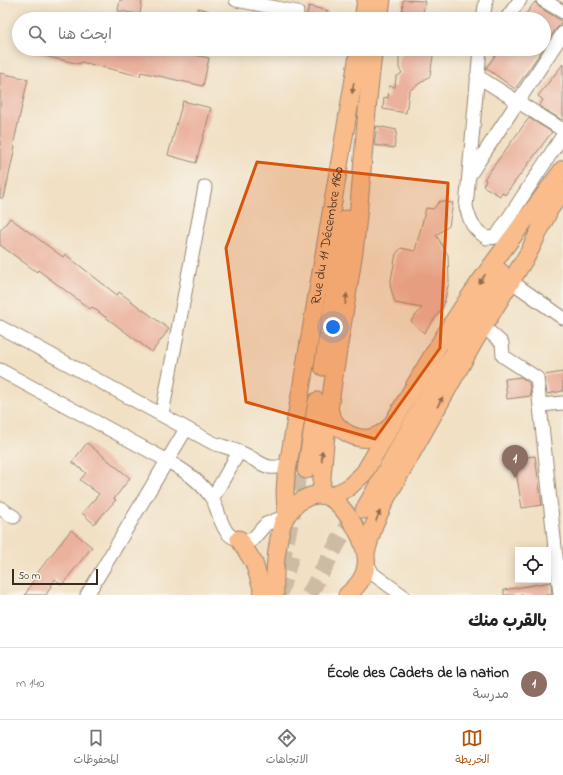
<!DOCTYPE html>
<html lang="ar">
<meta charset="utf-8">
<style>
body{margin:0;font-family:"Indie Flower","Playpen Sans Arabic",sans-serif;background:#f6f6f6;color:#222;direction:rtl}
.controls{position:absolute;right:12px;bottom:12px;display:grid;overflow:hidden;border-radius:0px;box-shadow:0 2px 10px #0003}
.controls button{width:36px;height:36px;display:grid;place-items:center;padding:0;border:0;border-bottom:1px solid #e0e0e0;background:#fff;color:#222;font:20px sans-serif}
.scale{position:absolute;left:12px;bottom:10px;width:86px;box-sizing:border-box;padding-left:4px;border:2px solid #3b2a1e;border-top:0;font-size:11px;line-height:14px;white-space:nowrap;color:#3b2a1e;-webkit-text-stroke:3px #f7f3e8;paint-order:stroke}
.you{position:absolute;left:333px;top:327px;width:14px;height:14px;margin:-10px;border:3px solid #fff;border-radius:50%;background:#1a73e8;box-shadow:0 0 0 6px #1a73e833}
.badge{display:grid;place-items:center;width:26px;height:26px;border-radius:50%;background:#b45309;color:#fff;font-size:13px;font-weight:700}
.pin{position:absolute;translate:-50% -33px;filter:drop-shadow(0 1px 2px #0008)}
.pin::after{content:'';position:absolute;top:21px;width:14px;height:12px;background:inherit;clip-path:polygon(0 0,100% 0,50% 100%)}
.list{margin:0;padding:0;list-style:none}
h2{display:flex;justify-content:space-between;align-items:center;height:52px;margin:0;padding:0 16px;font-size:17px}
h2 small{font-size:13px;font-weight:400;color:#767676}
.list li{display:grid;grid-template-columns:26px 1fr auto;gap:12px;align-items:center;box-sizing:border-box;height:72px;padding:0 16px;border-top:1px solid #e0e0e0}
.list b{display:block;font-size:15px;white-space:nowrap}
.list p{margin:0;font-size:13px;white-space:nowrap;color:#767676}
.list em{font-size:13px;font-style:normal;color:#767676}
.icon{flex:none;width:22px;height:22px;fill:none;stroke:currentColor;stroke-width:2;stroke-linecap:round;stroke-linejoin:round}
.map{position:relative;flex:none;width:563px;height:595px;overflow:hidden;direction:ltr}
.search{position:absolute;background:#fff;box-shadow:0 2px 10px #0003;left:12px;right:12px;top:12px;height:44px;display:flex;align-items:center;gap:10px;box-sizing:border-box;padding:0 14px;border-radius:22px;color:#767676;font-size:15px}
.sheet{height:124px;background:#fff}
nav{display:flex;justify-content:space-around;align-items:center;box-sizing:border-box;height:56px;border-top:1px solid #e0e0e0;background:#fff;font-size:11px;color:#767676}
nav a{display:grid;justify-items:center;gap:2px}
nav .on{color:#b45309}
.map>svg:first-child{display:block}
.building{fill:#ebb19d}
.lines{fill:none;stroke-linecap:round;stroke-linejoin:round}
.major-tunnel{stroke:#cdbca3;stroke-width:17;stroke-dasharray:17 8;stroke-linecap:butt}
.minor-casing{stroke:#968571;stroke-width:15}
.major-casing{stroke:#968571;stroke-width:19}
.minor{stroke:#fff;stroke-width:13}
.major{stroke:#f9bc8a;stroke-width:17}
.oneway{fill:#906c4f}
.marked{fill:#d7540e;fill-opacity:0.2;stroke:#d7540e;stroke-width:3;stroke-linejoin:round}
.labels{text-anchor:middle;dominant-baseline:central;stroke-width:3.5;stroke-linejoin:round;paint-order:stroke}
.street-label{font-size:14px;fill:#3b2a1e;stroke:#f7f3e8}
</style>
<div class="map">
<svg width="563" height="595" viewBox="0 0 563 595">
<rect width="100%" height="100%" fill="#f7f3e8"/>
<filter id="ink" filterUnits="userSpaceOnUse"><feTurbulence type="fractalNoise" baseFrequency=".025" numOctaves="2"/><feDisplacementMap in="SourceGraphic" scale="8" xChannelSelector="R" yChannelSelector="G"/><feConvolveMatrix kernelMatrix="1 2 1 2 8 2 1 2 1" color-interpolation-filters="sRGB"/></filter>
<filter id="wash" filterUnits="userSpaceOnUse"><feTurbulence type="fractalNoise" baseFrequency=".012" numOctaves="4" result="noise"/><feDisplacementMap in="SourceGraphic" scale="16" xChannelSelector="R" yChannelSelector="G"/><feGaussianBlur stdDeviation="0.9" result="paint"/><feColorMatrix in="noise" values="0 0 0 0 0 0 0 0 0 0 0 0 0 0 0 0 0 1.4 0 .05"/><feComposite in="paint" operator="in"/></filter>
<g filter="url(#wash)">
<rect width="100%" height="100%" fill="#f1e0c4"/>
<g id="blocks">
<path class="building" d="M120,0H142L140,14L118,11Z
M403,0L425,1L422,19H402Z
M535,2L539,7L563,22L556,29L544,47V19H522Z
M309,6L328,11L326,19H305Z
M198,8L209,11L208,19H196Z
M31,49H167L209,58L203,86L141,72L140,76L81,62L80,64L30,53Z
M409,49H434L430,76L409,91L406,113L383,109L384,97L388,98L389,86L395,87L396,77L402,73L399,68V57Z
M500,49H543L515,89L486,68Z
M563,64V118L562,120L539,106L543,100L538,96Z
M0,73L28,79L13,146L15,147L4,198H0Z
M183,101L211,108L196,163L168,155Z
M529,118L552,132L505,195L502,192L500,196L483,186L486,180L484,179Z
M377,126L397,130L394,148L374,145Z
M440,201L453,203L449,226L436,235L448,255L449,282L443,307L424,333L411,321L422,308L395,303L390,285L396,254L401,248L415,251L426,208L433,209Z
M10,218L63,257L65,254L117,295L119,292L169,329L152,352L92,307L90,309L38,270L37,272L0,245V231Z
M563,372V391L547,394L544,375Z
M521,377L529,383L531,396L507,399L505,379Z
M87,443L130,478L114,499L116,500L94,524L82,513L99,494L80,480L86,473L72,462Z
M535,456L542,505L522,508L514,459Z
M71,530L92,547L62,585L55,579L46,595H25L38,572Z
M551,582L552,595H504V590Z"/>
</g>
</g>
<g filter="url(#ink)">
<use href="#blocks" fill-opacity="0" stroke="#968571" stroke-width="1"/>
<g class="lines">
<path class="major-tunnel" d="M281,565L295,501L298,469
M279,595L292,553
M309,595L357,508"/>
<g class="minor-casing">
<path id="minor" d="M236,0L297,12
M543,0L563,12
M483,19L486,0
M506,19L520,0
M480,49L466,207C471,224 472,228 487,238L496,237L563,135
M477,76L563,130
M469,176L563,33
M512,282L563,318
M0,327L213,443C225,447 238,450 248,456C266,466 268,471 289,464
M484,327L502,343L503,356L537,378L560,595
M0,370L168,461C186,472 199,480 211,497C223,514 218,544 252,540L266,524L286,516
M540,405L563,403
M162,414L205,187
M212,499L239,452
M0,508L14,517
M367,563L373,574L402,595
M87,595L186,429"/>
</g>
<g class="major-casing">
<g id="major">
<path d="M363,19L366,0"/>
<path d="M379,19L382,0"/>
<path d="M541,221L563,191"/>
<path d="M453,343L501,272"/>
<path d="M323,367L346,219"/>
<path d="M328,405C329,409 330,413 332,417C339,433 362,444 378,435C383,433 387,429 391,426"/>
<path d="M306,470L317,401"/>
<path d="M321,495C325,412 342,333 354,251C363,184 364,116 374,49"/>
<path d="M329,497L348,488L364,473C398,415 430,355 468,299C498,254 532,213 563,169"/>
<path d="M364,510L440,374L465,337"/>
<path id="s1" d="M286,516L285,491L286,477L359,49"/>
<path d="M239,539L254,563L264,595"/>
<path d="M366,553L374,525L387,497L474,342L529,252L548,213"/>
<path d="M275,595C274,572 276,548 282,525C285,516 291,509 298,503C325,482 342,505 355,527C361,537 368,553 366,565C365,577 357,587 347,595"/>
</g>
</g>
<use href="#minor" class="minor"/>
<use href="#major" class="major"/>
</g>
<defs><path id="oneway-solid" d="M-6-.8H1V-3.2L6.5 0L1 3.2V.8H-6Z"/></defs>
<g class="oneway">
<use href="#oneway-solid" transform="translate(353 88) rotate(99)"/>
<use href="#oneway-solid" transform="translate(482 279) rotate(125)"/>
<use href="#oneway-solid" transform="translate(346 299) rotate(-81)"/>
<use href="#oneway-solid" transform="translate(440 402) rotate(-61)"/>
<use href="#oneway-solid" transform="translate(322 456) rotate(-87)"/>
<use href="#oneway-solid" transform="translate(378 516) rotate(-68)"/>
</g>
</g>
<path class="marked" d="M257,162L448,183L440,348L375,439L246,402L226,248Z"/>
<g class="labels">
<g class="street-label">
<text stroke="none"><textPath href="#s1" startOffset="284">Rue du 11 Décembre 1960</textPath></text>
</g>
</g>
</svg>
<div class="controls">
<button><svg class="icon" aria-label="locate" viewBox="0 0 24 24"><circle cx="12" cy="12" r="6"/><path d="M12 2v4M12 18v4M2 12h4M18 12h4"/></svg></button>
</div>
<div class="scale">50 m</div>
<div class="you"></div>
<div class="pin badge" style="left:515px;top:478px;background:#8d6e63">1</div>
<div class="search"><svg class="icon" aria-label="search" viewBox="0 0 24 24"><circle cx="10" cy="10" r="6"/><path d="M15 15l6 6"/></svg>ابحث هنا</div>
</div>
<section class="sheet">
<h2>بالقرب منك<small></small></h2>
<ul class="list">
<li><span class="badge" style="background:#8d6e63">1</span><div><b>École des Cadets de la nation</b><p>مدرسة</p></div><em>140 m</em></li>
</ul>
</section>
<nav>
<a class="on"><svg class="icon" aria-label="map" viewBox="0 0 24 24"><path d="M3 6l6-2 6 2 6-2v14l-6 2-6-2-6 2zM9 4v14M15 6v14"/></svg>الخريطة</a>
<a><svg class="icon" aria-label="directions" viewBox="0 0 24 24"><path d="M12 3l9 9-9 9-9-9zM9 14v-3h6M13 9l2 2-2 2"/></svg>الاتجاهات</a>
<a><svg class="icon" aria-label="saved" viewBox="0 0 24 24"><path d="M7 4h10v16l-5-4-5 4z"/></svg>المحفوظات</a>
</nav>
